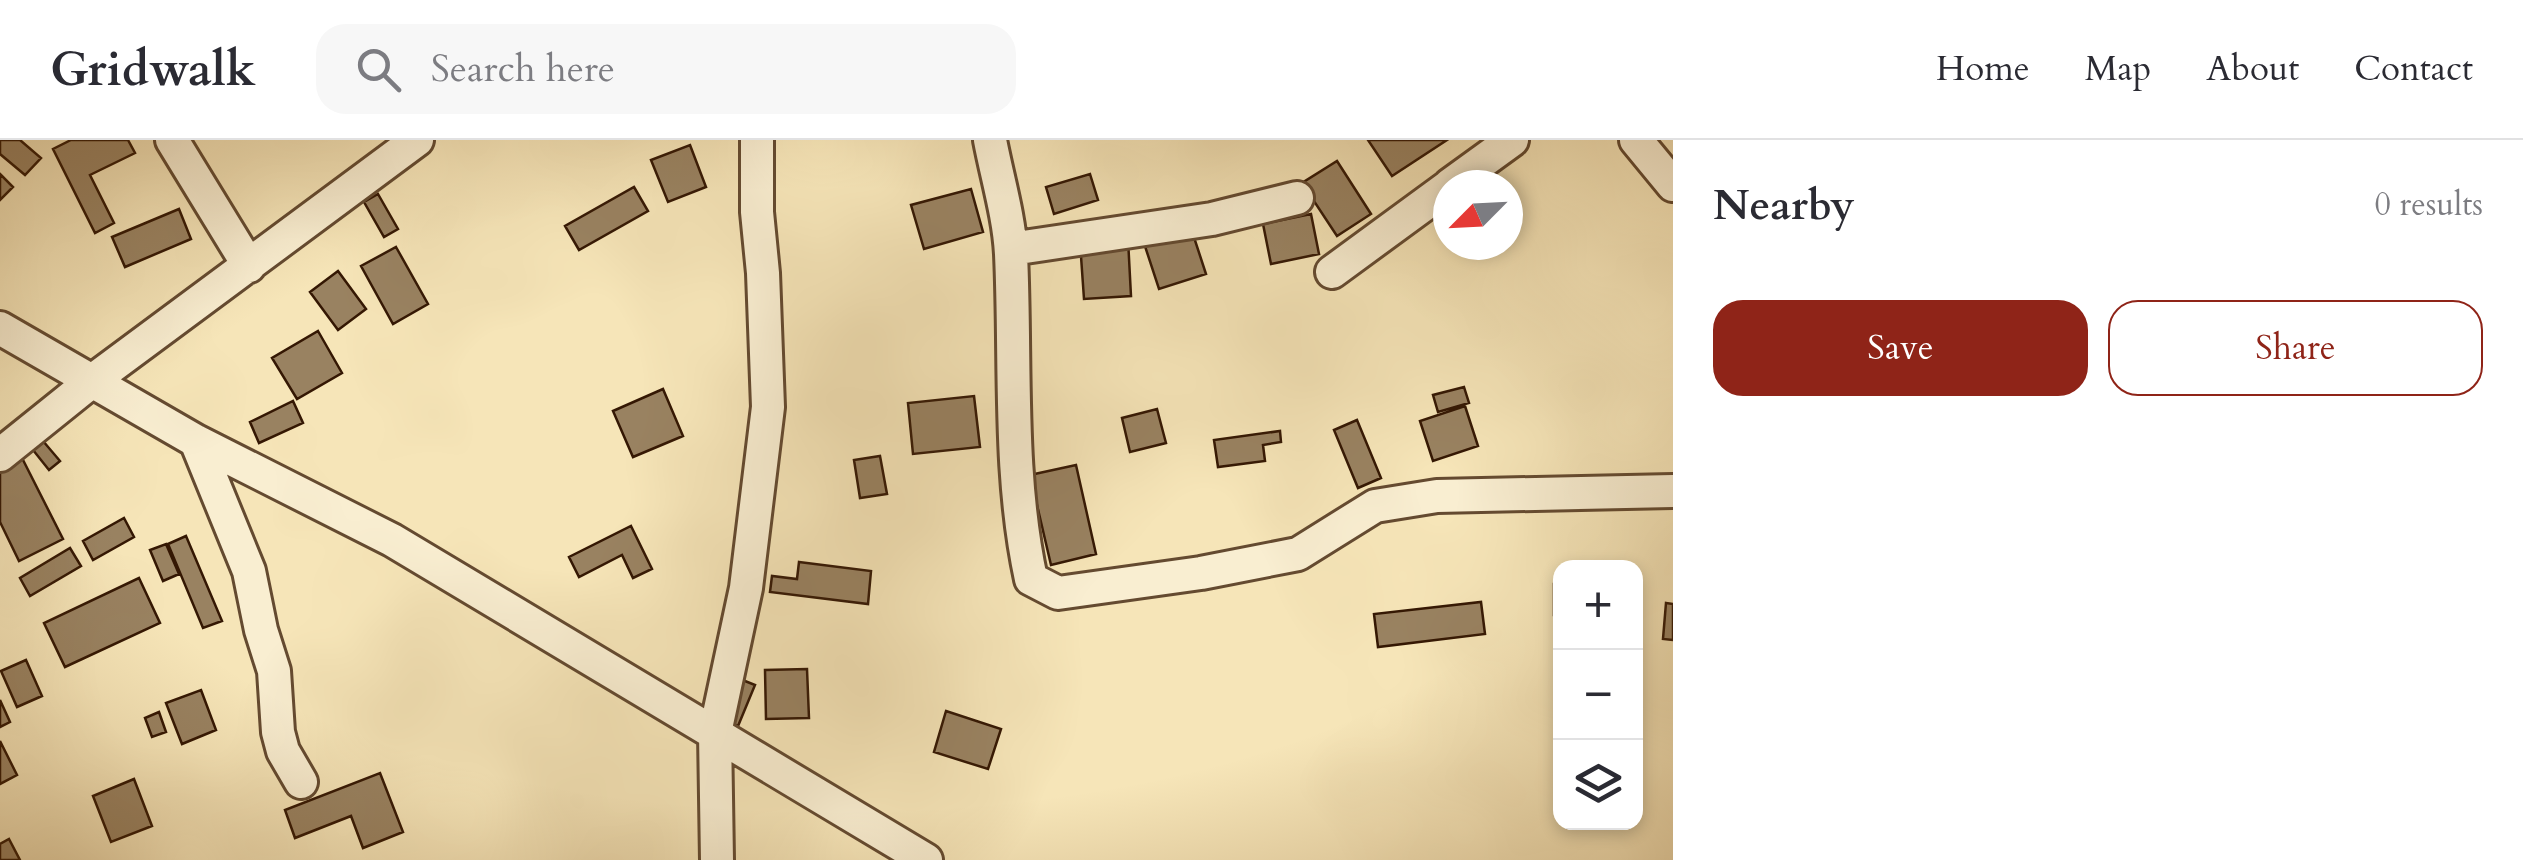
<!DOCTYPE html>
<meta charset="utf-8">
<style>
body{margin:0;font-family:Cardo,serif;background:#f7f7f7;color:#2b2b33}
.controls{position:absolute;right:30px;bottom:30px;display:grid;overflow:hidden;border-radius:20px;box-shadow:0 5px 15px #0003}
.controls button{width:90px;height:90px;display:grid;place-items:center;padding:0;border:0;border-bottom:2px solid #e1e1e2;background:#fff;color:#2b2b33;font:50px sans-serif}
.compass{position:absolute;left:1433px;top:30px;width:90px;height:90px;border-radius:50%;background:#fff;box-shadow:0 5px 15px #0003;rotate:246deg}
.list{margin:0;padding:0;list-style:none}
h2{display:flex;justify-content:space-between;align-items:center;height:130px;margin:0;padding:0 40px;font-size:42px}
h2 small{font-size:32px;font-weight:400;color:#7c7c81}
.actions{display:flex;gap:20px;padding:30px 40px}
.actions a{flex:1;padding:22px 0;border:2px solid #8f2418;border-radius:30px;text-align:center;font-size:35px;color:#8f2418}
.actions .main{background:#8f2418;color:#fff}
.icon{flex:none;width:55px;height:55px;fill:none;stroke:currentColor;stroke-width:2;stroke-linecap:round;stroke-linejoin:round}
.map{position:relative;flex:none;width:1673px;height:720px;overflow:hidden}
header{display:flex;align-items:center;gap:60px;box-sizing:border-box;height:140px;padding:0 50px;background:#fff;border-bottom:2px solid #e1e1e2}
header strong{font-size:48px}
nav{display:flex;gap:55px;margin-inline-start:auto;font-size:35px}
.search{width:700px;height:90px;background:#f7f7f7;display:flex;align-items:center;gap:25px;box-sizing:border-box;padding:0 35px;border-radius:30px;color:#7c7c81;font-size:38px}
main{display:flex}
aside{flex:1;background:#fff}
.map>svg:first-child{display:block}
.building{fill:#998261;stroke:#341703;stroke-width:2.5}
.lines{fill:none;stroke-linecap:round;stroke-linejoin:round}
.street-casing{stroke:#644a30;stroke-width:38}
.street{stroke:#f9eed1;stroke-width:32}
</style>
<header>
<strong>Gridwalk</strong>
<div class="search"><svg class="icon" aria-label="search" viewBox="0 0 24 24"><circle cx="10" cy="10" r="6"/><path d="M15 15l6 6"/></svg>Search here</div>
<nav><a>Home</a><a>Map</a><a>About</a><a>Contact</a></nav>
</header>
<main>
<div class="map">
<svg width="1673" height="720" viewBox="0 0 1673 720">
<rect width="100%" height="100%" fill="#f6e5b8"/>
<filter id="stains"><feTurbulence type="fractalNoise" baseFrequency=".002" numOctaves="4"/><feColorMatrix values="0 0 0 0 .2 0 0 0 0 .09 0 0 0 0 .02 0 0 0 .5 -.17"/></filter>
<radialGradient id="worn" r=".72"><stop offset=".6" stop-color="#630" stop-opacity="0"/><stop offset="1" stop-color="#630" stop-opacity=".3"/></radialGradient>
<path class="building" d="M0,0H20L41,18L25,35L0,14Z
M71,0H128L135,13L90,35L114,83L95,93L53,9Z
M1368,0H1447L1392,36Z
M690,5L706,47L668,62L651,20Z
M1337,21L1371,74L1337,96L1302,43Z
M0,34L13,47L0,60Z
M1090,34L1098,60L1054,74L1046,47Z
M634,47L648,71L579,110L565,86Z
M971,49L983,92L924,109L911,65Z
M378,54L398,89L384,97L364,62Z
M179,69L191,99L125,127L112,97Z
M1311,74L1319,114L1271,124L1263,84Z
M1189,82L1206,134L1159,149L1142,97Z
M1128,99L1131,156L1084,159L1080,102Z
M396,107L428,164L393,184L361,126Z
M338,131L366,169L338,190L310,152Z
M318,191L342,233L297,259L272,218Z
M1464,247L1469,263L1438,272L1433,255Z
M663,249L683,296L633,317L613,271Z
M974,256L980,307L913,314L908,263Z
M293,261L303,283L259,303L250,282Z
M1465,266L1478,306L1433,321L1420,281Z
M1157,269L1166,303L1130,312L1122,278Z
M1357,280L1381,338L1358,348L1334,290Z
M1280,291L1281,302L1263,305L1265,321L1218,327L1214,300Z
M43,301L60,321L49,330L33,310Z
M19,312L63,399L19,421L0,382V322Z
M880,316L887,354L860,358L854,320Z
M1076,325L1096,414L1051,425L1030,335Z
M124,378L134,397L93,420L83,401Z
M631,386L652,429L633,438L622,415L579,437L569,417Z
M186,396L222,481L203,488L168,404Z
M166,404L179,434L163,441L150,410Z
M70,408L81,426L30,456L20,438Z
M799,422L871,431L868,464L770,452L772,436L797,439Z
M139,438L160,483L65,527L44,483Z
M1554,444H1560V475H1554Z
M1481,462L1485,494L1378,507L1374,474Z
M1666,463L1673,464V500L1663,499Z
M26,520L42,556L17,567L1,531Z
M807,529L809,578L766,579L765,530Z
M735,537L755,545L738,586L719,578Z
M201,550L216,590L182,604L166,563Z
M201,550L216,590L182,604L166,563Z
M0,560L10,582L0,587Z
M946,571L1001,589L988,629L934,612Z
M159,572L166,592L152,597L145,578Z
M0,601L17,635L0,644Z
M380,633L403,692L363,708L351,676L295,698L285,670Z
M380,633L403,692L363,708L351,676L295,698L285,670Z
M134,639L152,686L111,702L93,656Z
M134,639L152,686L111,702L93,656Z
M9,699L20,720H0V704Z
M9,699L20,720H0V704Z"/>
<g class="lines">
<g class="street-casing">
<path id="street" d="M172,0L249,126
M990,0C997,37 1009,76 1011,114C1016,222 1008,333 1031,439L1058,453L1201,433L1298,414L1375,366L1437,356L1673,351
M1636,0L1673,45
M1450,45L1512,0
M1011,109L1212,79L1297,58
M1332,132L1448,47
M0,188L196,301L392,400L926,720
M196,301L249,431L261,490L274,531L278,592L283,611L301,642
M0,315L92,241L417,0
M717,720L715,593L746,448L768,267L763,133L757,72V0"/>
</g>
<use href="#street" class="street"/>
</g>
<rect width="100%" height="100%" filter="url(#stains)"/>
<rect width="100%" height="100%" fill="url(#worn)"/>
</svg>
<div class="controls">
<button>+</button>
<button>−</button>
<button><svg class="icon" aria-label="layers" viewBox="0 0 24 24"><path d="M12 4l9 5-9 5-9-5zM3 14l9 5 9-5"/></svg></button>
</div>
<svg class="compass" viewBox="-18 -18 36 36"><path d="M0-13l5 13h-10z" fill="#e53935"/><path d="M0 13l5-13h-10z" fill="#7c7c81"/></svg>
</div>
<aside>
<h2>Nearby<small>0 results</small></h2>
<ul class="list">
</ul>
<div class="actions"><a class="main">Save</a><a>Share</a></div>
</aside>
</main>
